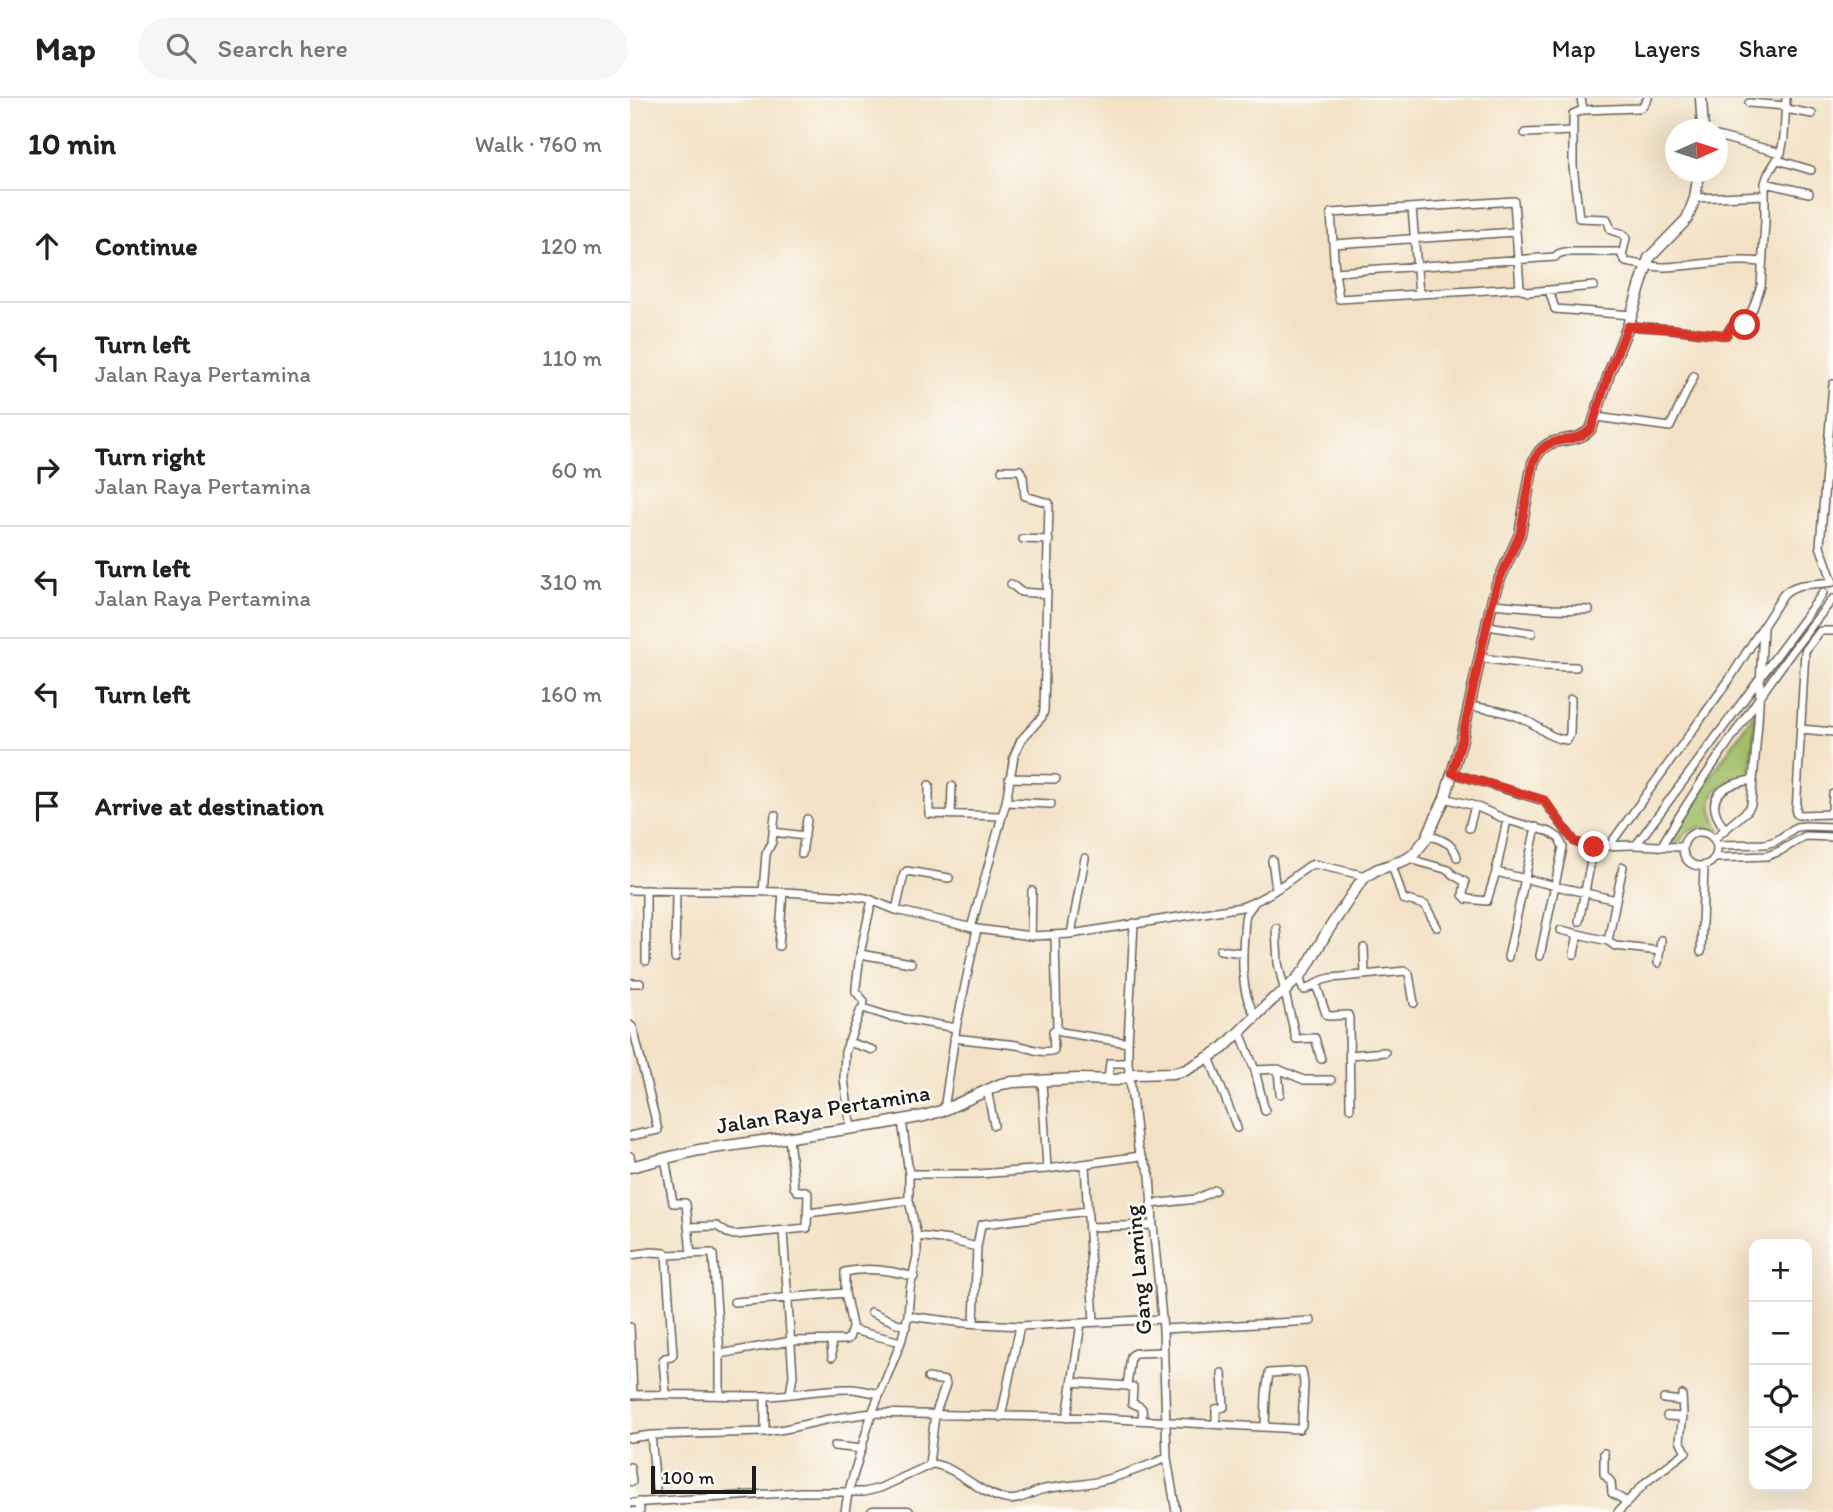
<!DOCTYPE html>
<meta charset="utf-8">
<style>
body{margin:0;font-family:Itim,sans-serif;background:#f6f6f6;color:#202124}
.controls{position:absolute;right:21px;bottom:21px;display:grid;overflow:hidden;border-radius:14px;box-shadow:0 7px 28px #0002}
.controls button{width:63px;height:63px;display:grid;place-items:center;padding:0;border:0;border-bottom:2px solid #e0e0e0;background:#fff;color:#202124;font:35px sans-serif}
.compass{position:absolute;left:1035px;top:21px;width:63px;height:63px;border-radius:50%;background:#fff;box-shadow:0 7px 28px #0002;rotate:87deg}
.scale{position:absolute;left:21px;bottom:18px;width:105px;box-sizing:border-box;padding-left:7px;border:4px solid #1c1c1c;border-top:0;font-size:19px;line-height:24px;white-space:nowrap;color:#1c1c1c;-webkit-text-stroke:5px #fdfcf7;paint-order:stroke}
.stop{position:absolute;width:21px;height:21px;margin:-16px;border:5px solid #d93025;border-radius:50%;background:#fff}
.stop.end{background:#d93025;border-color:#fff;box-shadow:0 2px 7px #0008}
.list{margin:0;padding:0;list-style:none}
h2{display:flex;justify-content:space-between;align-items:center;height:91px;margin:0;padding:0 28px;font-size:30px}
h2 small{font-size:23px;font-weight:400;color:#757577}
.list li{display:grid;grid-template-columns:46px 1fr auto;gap:21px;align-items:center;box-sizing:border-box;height:112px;padding:0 28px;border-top:2px solid #e0e0e0}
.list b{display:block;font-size:26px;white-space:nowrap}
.list p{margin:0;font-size:23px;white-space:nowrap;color:#757577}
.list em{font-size:23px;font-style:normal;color:#757577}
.icon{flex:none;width:38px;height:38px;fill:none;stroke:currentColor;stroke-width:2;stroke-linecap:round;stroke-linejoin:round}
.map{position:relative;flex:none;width:1203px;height:1414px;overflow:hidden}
header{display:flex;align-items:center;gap:42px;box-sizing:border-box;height:98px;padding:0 35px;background:#fff;border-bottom:2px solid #e0e0e0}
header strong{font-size:33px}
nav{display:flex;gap:38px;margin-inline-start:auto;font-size:24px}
.search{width:490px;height:63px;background:#f6f6f6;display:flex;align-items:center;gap:18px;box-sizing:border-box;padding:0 24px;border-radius:38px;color:#757577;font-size:26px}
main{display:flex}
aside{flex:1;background:#fff}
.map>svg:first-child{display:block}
.green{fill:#a1bf67;stroke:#5e6e42;stroke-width:2}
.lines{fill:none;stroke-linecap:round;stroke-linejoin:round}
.minor-casing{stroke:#676157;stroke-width:10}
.primary-casing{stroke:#676157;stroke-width:13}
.minor{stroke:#fff;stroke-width:7}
.primary{stroke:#fff;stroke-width:10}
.route{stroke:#d93025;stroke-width:9}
.labels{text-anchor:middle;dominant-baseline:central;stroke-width:5;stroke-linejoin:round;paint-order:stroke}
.street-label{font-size:23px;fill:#1c1c1c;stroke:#fdfcf7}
</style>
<header>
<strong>Map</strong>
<div class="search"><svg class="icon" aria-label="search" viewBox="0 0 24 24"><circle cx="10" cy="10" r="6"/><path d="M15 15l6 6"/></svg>Search here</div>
<nav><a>Map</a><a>Layers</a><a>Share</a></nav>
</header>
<main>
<aside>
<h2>10 min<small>Walk · 760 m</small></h2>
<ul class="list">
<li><svg class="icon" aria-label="ahead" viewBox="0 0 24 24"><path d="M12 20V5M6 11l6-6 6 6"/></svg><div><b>Continue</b></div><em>120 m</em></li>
<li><svg class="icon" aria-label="left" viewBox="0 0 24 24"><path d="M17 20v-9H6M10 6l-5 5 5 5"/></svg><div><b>Turn left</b><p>Jalan Raya Pertamina</p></div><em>110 m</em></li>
<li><svg class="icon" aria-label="right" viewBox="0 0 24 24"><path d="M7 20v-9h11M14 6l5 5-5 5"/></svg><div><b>Turn right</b><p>Jalan Raya Pertamina</p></div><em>60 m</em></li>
<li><svg class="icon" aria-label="left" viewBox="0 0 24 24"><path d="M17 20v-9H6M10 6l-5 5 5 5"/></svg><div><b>Turn left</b><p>Jalan Raya Pertamina</p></div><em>310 m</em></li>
<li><svg class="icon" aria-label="left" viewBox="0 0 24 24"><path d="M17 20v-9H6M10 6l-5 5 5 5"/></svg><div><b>Turn left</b></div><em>160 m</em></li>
<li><svg class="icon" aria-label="arrive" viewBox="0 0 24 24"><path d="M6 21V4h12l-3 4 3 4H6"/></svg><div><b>Arrive at destination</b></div></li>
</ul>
</aside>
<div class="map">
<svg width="1203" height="1414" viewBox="0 0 1203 1414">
<rect width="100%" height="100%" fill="#fdfcf7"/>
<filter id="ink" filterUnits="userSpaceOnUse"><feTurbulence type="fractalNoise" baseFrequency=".0143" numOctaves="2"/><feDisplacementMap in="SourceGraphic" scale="14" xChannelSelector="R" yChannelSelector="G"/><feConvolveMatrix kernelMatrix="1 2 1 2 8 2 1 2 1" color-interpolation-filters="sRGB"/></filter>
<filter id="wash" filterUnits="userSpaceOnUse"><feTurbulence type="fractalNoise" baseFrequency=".00686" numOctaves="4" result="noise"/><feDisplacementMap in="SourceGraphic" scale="28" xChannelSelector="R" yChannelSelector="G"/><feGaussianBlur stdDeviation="1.57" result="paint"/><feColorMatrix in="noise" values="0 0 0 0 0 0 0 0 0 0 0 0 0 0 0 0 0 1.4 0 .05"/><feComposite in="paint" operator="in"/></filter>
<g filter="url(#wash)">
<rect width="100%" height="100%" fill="#f3e1c5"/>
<path class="green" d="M1126,612L1120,678C1087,681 1071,700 1090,731L1085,736C1069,726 1058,729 1049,745L1039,746L1050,723Z"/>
</g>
<g filter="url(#ink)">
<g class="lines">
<g class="minor-casing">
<path id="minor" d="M951,0L953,12
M1018,0L1013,8L1009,10L953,12L943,16V68L949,120L977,121L981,132L993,136L996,140L992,158L996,164C1009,166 1021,169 1034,169C1067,168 1099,160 1132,164
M1119,5L1156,8
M1156,11L1182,16
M895,35L943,33
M1087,38L1151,55
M1148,62L1181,72
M1135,85L1179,95
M1065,100L1135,97
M782,110L789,196
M703,146L886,134
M705,174L925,159L928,156L934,154H987
M890,190L884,103L701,115L705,174L709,201L890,190L898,194L964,188
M919,192L925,211L1002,217
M998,228L1042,231L1093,237H1096L1101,229L1113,230L1123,210L1131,188L1135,123V85L1138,76L1151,55L1154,39L1156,0
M1203,286L1190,448L1203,484
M966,319L1040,329L1064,278
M393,441L419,442
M381,486L391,494L417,496
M862,506L922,511L959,512
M858,528L902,535
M1203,533H1190L1175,553L1166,715L1168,717L1199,716L1202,712L1203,696
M851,560L912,568L946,569
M839,608C858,611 876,613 893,621C910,628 919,641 937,642L940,636L941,601
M1171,631L1203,634
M822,675L914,703L945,744C964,751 982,747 1002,747C1019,747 1036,749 1053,749
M379,680L426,681
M299,687V716L372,718
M815,700L845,708L877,722L920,734L929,740L933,749L932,754L910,858
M376,704L421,706
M321,717L322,688
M839,730L845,708
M1095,731C1071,700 1092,686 1123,682
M1053 751a17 17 0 1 1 34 0a17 17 0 1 1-34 0Z
M143,734L175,738
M799,737C811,742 824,745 827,759
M1084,741L1118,712L1121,707L1128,624L1133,531
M1006,747L1193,495
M1087,747L1135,746L1146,743L1166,729L1175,728L1203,729
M979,748L1099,582L1153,497C1166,483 1186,487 1203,484
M1031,749C1053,709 1079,673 1104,636C1136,590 1167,544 1203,501
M172,756L177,721
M779,759L790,764L819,772L822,776L835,784L833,797L837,801L857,803L866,774L986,802L978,843L985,848L1030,853
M1085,760L1137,758L1150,753L1175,738L1203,739
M642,762L646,791
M762,767L773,801L795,807L807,829
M866,774L877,722
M0,792L153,794L221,798L236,800L266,812L347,831L401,838L441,836L612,809C637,800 658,783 679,768L684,766L736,778
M133,794L136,756L142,744L145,717
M986,802L993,769
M624,805L616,816L615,821C613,849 608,895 626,917
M266,812L274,776L277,773L319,780
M949,823L962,758
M504,825L498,945V965L508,1050C511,1060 518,1067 520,1077L523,1127L533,1231L537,1360L546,1414
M341,830L376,704L384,658L391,642L412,619L414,613L419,405L395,398L393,379L390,372H372
M646,830L648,865L666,941L685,940L691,961
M931,832L978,843
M441,836L455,760
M425,837L427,931L431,934L498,945
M401,838L402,793
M149,848L153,794
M734,850L735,876
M590,852L613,855
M1071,854L1074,768
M230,856L281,865
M944,856L948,836
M878,859L906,729
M45,860L46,793
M16,863V792
M1028,865L1031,842
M669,878L673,891L675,892L693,882L701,880L776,873L779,876L784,905
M0,885H10
M686,886L696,916L699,918L718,917L719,920L720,1010
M233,910L258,918L326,930
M0,927L3,930L28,1032L0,1038
M610,934L625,972L635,1013
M324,940C345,943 366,944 386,947C399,949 412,957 424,952L423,933L427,931
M218,944L243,952
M720,957L755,954
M579,959L607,1030
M648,971L650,996
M625,972L648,971L674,982H701
M478,982L480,965H498
M412,983L417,1071
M357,991L364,1027
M314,1012L326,930L347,831
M221,1031L214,981L215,954L231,911L233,910L234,903L226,894V889L230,856L242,802
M0,1058L2,1069
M35,1060L43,1105H55L56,1106L61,1156
M455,1067L464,1224
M279,1076H348L417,1071L511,1058
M521,1106L566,1101L585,1092
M178,1115L279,1102
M58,1129L87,1128L97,1135L104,1137L177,1130L178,1095L176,1093H167L164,1089L159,1040
M459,1129L523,1127
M153,1133L163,1277L160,1296
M287,1138L319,1142L347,1149
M0,1157L22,1154L35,1155L36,1157
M104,1204L215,1195
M241,1214L276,1229
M278,1218L334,1225L390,1228L532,1221
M344,1224L347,1149L351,1127L354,1126L458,1113
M0,1229L3,1296
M533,1231L681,1223
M201,1242L202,1259
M271,1244L223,1232L215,1195V1174C238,1169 261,1172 284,1179
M90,1256V1296
M298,1280L315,1283L316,1286L305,1317L299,1366
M442,1284L497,1288
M36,1295L33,1262L35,1260L41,1259L43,1256L36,1157L81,1155L83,1157L90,1256L161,1243L216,1242L219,1240L222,1230
M0,1297C45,1295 91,1298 136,1298C165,1297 194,1290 223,1291C232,1292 241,1294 250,1296
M135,1298V1334
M1034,1301L1052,1303
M1037,1318L1052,1319
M371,1319L390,1228
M437,1320L451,1225
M512,1322C513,1309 514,1310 502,1305L503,1289L497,1288L501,1258L505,1255L534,1254
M586,1325V1311L594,1309L592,1275
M21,1337L26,1390
M0,1340L21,1337L135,1334L155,1331L199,1321L242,1315L469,1320L669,1331L672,1327L674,1285L672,1273L639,1275L636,1296L635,1329
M204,1348L232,1351
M974,1355V1376L981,1384L982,1395L997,1404
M0,1369L2,1384
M0,1405L171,1394H234L250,1390L302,1366C326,1368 349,1396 375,1401C388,1404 400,1395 411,1392C431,1387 451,1388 470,1383C493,1378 516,1368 537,1360
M0,1414L10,1413L9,1404
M215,1414L218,1395L242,1315L271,1244L278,1218L280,1191L287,1158V1138L279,1102V1076L272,1022
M988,1414L1016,1384L1056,1354L1050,1342L1053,1317L1052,1297"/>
</g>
<g class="primary-casing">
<path id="primary" d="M1071,0L1073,32
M0,1069L69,1052L252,1026L294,1018L314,1012L371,986L383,984L448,981L487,982L505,976L543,975L556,972L579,959L593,950L643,901L655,893L675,872L697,834L729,786L736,778L746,772L775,762L783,757L796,741L815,700L832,641L862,504L867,487L890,436L903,365C917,330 947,351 962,329L980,273L998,228L1019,160L1057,121L1065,100L1069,74
M243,1414H278"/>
</g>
<use href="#minor" class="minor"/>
<use href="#primary" class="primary"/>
</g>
</g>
<g class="lines" filter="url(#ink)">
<path class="route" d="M964,749L945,744L914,702L822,675L832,641L862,504L867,487L890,436L903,365C917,330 947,351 962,329L980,272L998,228L1042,231L1093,237H1096L1101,229L1113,230L1115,227"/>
</g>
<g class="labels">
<g class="street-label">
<text transform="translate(193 1011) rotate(-9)">Jalan Raya Pertamina</text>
<text transform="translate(508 1172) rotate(-95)">Gang Laming</text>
</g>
</g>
</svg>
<div class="controls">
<button>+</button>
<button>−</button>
<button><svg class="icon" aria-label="locate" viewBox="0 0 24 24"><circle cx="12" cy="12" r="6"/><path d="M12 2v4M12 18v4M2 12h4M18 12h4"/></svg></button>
<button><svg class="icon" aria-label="layers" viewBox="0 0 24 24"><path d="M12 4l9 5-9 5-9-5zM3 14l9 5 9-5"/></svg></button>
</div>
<svg class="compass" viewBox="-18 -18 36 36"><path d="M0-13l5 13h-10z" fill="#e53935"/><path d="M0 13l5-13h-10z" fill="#757577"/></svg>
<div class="scale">100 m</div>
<div class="stop" style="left:1115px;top:227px"></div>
<div class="stop end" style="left:964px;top:749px"></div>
</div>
</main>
